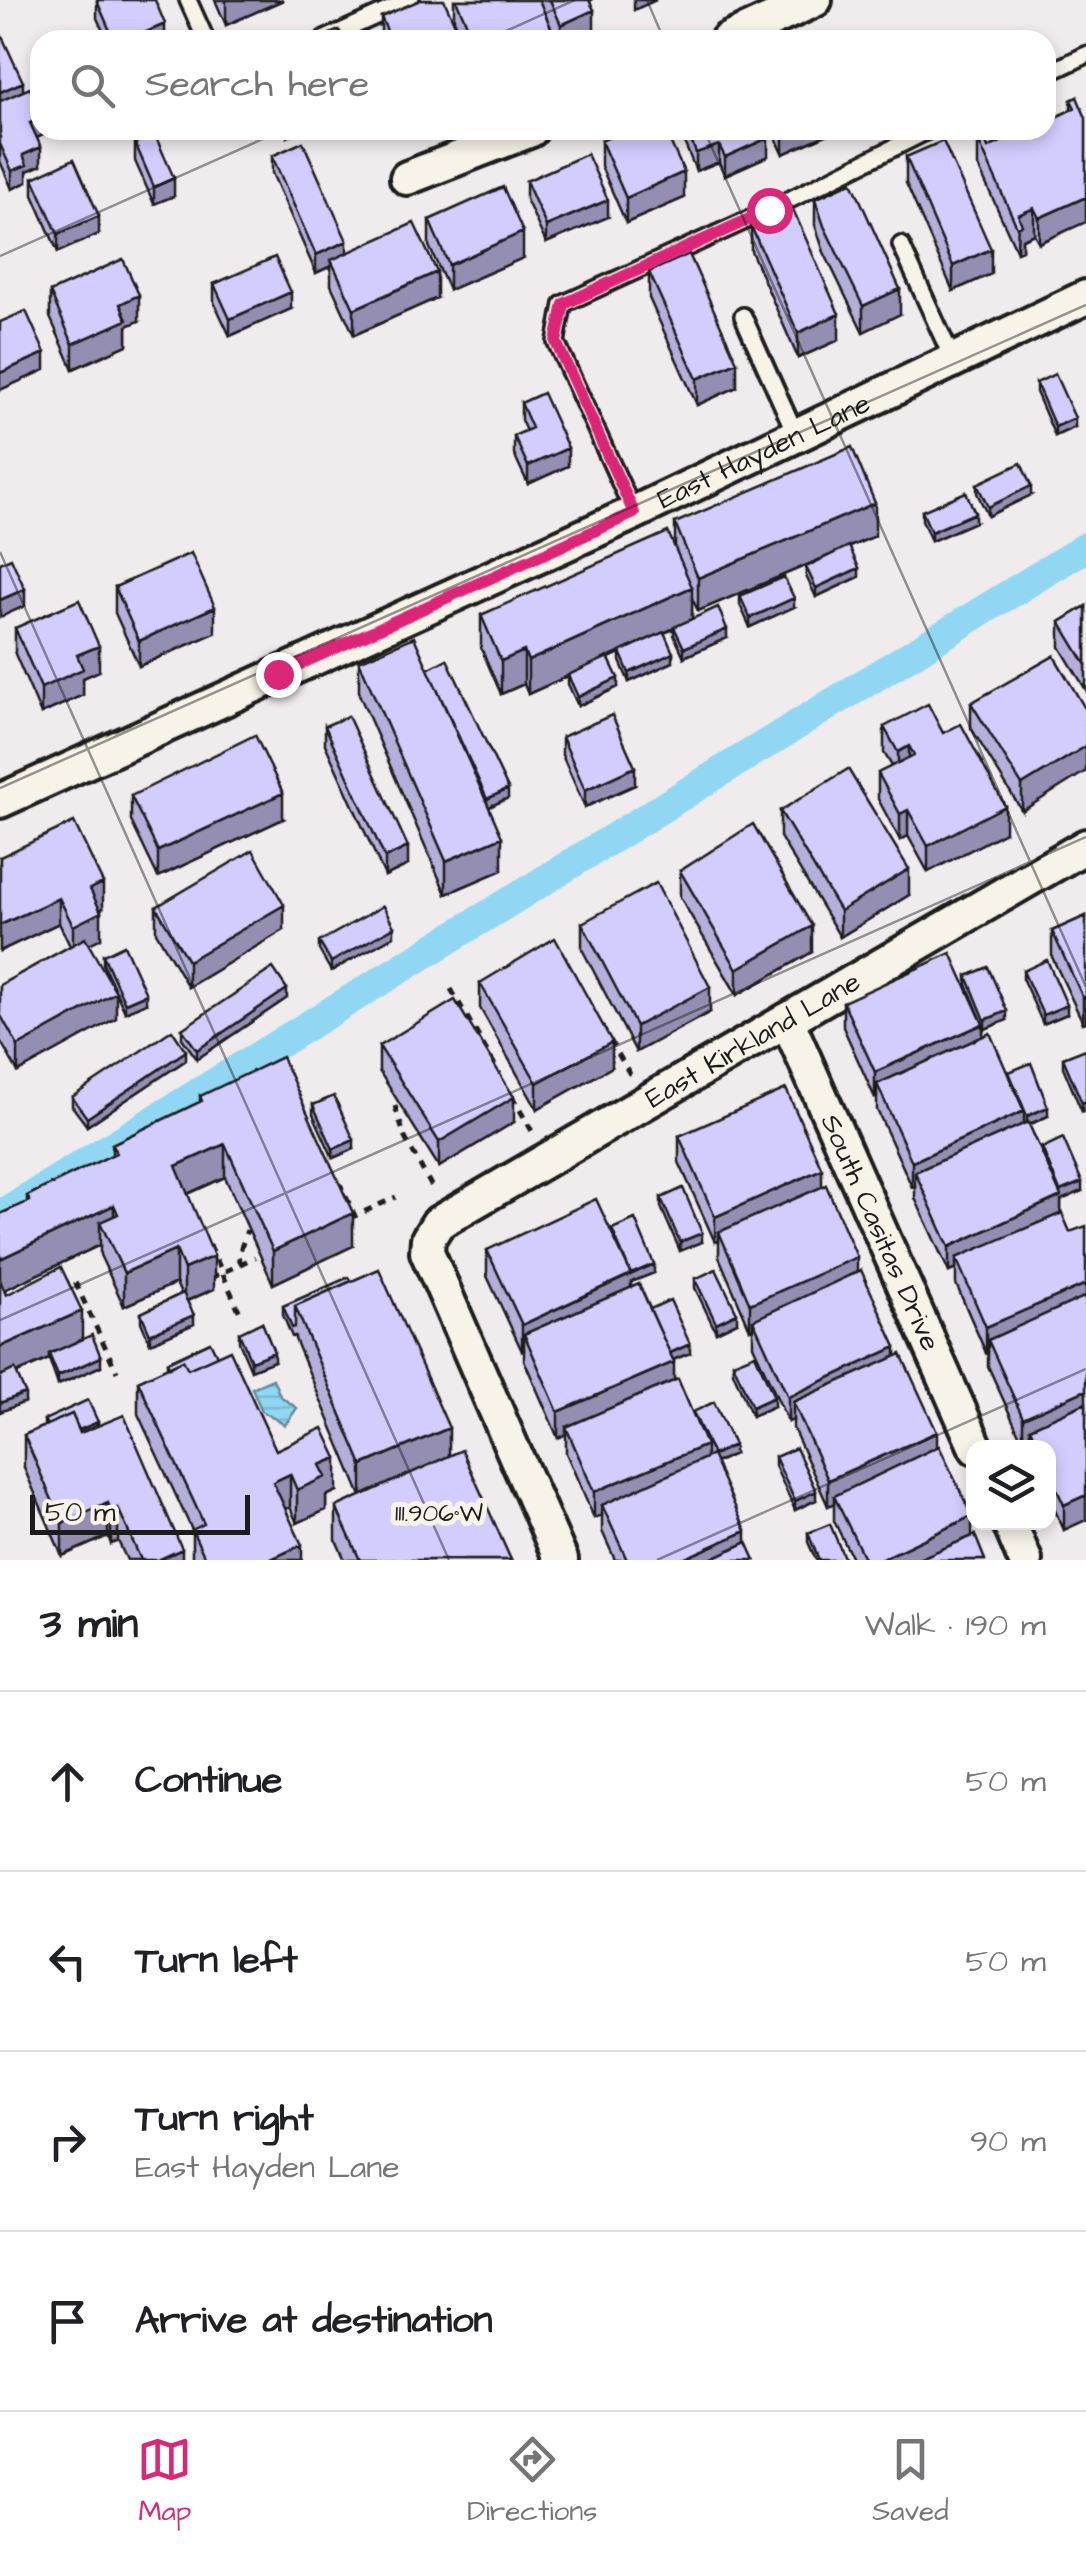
<!DOCTYPE html>
<meta charset="utf-8">
<style>
body{margin:0;font-family:"Architects Daughter",sans-serif;background:#f6f6f6;color:#202124}
.controls{position:absolute;right:30px;bottom:30px;display:grid;overflow:hidden;border-radius:20px;box-shadow:0 5px 15px #0003}
.controls button{width:90px;height:90px;display:grid;place-items:center;padding:0;border:0;border-bottom:2px solid #e0e0e0;background:#fff;color:#202124;font:50px sans-serif}
.scale{position:absolute;left:30px;bottom:25px;width:220px;box-sizing:border-box;padding-left:10px;border:5px solid #1c1c1c;border-top:0;font-size:28px;line-height:35px;white-space:nowrap;color:#1c1c1c;-webkit-text-stroke:8px #f7f3e8;paint-order:stroke}
.stop{position:absolute;width:30px;height:30px;margin:-22px;border:8px solid #db2777;border-radius:50%;background:#fff}
.stop.end{background:#db2777;border-color:#fff;box-shadow:0 2px 10px #0008}
.list{margin:0;padding:0;list-style:none}
h2{display:flex;justify-content:space-between;align-items:center;height:130px;margin:0;padding:0 40px;font-size:42px}
h2 small{font-size:32px;font-weight:400;color:#757577}
.list li{display:grid;grid-template-columns:65px 1fr auto;gap:30px;align-items:center;box-sizing:border-box;height:180px;padding:0 40px;border-top:2px solid #e0e0e0}
.list b{display:block;font-size:38px;white-space:nowrap}
.list p{margin:0;font-size:32px;white-space:nowrap;color:#757577}
.list em{font-size:32px;font-style:normal;color:#757577}
.icon{flex:none;width:55px;height:55px;fill:none;stroke:currentColor;stroke-width:2;stroke-linecap:round;stroke-linejoin:round}
.map{position:relative;flex:none;width:1086px;height:1560px;overflow:hidden}
.search{position:absolute;background:#fff;box-shadow:0 5px 15px #0003;left:30px;right:30px;top:30px;height:110px;display:flex;align-items:center;gap:25px;box-sizing:border-box;padding:0 35px;border-radius:30px;color:#757577;font-size:38px}
.sheet{height:850px;background:#fff}
nav{display:flex;justify-content:space-around;align-items:center;box-sizing:border-box;height:140px;border-top:2px solid #e0e0e0;background:#fff;font-size:28px;color:#757577}
nav a{display:grid;justify-items:center;gap:5px}
nav .on{color:#db2777}
.map>svg:first-child{display:block}
.water{fill:url(#water-rules);stroke:#628c9d;stroke-width:2.5}
.lines{fill:none;stroke-linecap:round;stroke-linejoin:round}
.canal{stroke:#91d7f3;stroke-width:30}
.lane-casing{stroke:#1c1c1c;stroke-width:22}
.street-casing{stroke:#1c1c1c;stroke-width:40}
.path{stroke:#1c1c1c;stroke-width:5;stroke-dasharray:8 8;stroke-linecap:butt}
.lane{stroke:#f7f3e8;stroke-width:15}
.street{stroke:#f7f3e8;stroke-width:32}
.wall{fill:#b5afdb;stroke:#1c1c1c;stroke-width:2.5}
.shaded-wall{fill:#948fb2;stroke:#1c1c1c;stroke-width:2.5}
.building{fill:#d3ccff;stroke:#1c1c1c;stroke-width:2.5}
.route{stroke:#db2777;stroke-width:12}
.ticks{fill:none;stroke:#1c1c1c;stroke-width:2.5;stroke-opacity:0.45}
.labels{text-anchor:middle;dominant-baseline:central;stroke-width:10;stroke-linejoin:round;paint-order:stroke}
.street-label{font-size:28px;fill:#1c1c1c;stroke:#f7f3e8}
.ticks-label{font-size:25px;text-anchor:middle;fill:#1c1c1c;stroke:#f7f3e8;stroke-width:10;stroke-linejoin:round;paint-order:stroke}
</style>
<div class="map">
<svg width="1086" height="1560" viewBox="0 0 1086 1560">
<defs>
<pattern id="water-rules" width="6" height="5" patternUnits="userSpaceOnUse" patternTransform="scale(2.5)"><rect width="6" height="5" fill="#91d7f3"/><path d="M0 2.5h6" fill="none" stroke="#7cb8d0"/></pattern>
</defs>
<rect width="100%" height="100%" fill="#f0ebed"/>
<filter id="ink" filterUnits="userSpaceOnUse"><feTurbulence type="fractalNoise" baseFrequency=".01" numOctaves="2"/><feDisplacementMap in="SourceGraphic" scale="20" xChannelSelector="R" yChannelSelector="G"/><feConvolveMatrix kernelMatrix="1 2 1 2 8 2 1 2 1" color-interpolation-filters="sRGB"/></filter>
<g filter="url(#ink)">
<path class="water" d="M273,1379L280,1396L297,1408L285,1425L262,1411L252,1388Z"/>
<g class="lines">
<path class="canal" d="M0,1215L1086,547"/>
<g class="lane-casing">
<path id="lane" d="M188,0L206,40
M323,40L411,0
M1046,74L1086,55
M901,245L953,360
M743,316L796,435
M634,513L556,342L563,304L769,210L929,130"/>
</g>
<g class="street-casing">
<g id="street">
<path d="M727,40L815,0"/>
<path d="M407,178L531,130"/>
<path id="s1" d="M0,801L634,513L1086,297"/>
<path id="s2" d="M787,1020L976,1448"/>
<path d="M1009,1522L1025,1560"/>
<path id="s3" d="M561,1560L427,1252L428,1239L438,1223L1086,846"/>
</g>
</g>
<path class="path" d="M451,989L500,1074
M610,1040L631,1076
M512,1096L533,1133
M395,1106L405,1138L433,1189
M337,1188L341,1186L355,1216L396,1197
M210,1245L241,1315
M242,1264L238,1257L247,1230
M211,1278L255,1257
M62,1285L74,1280L117,1372"/>
<use href="#lane" class="lane"/>
<use href="#street" class="street"/>
</g>
<path class="wall" d="M215,0H283L226,25Z
M454,0H591L590,1L594,36L585,40H556L552,31V40H463L454,20Z
M97,1L165,40H107L97,18Z
M381,17L462,40H381Z
M0,32L23,91L43,130V135L37,138L41,165L27,171V182L12,189L0,161Z
M1077,97L1039,243L1034,234L1022,239V250L1017,252L978,166V140L988,148L1001,142V130L1058,116L1071,110V100Z
M684,130H764L768,156L725,175L719,162L696,171L684,142Z
M773,130H837L783,154Z
M601,141L684,198L626,223L601,166Z
M135,143L174,196L154,204L135,161Z
M272,156L347,253L437,298L354,335L331,285V266L316,273L272,173Z
M906,157L991,274L953,291L906,183Z
M33,178L99,234L58,252L33,195Z
M526,181L608,217L546,243L526,199Z
M815,199L900,314L863,332L824,252L815,225Z
M429,220L523,258L449,290L429,246Z
M751,226L839,340L798,358L751,251Z
M649,272L737,387L697,405L649,298Z
M214,284L291,309L230,336L214,302Z
M50,292L139,321L127,326V345L73,369L50,317Z
M1036,383L1075,427L1055,436L1036,392Z
M521,403L568,466L528,484L514,454V436L526,431L521,420Z
M977,484L1031,495L988,516L977,493Z
M922,511L975,522L931,541L922,520Z
M675,523L875,536L849,547L859,577L816,597L806,576V567L831,555L698,611L692,598V618L727,638L684,657L674,635V629L664,633L673,662L629,682L620,661V653L609,658L618,687L578,706L568,684V676L528,694L524,684L501,694L481,648V615L675,548Z
M115,587L215,633L139,666L115,613Z
M740,596L794,607L750,627L740,605Z
M1086,606V690L1060,647V622Z
M15,628L99,671L83,678V695L41,714L15,654Z
M1054,656L1022,811L971,728V703Z
M359,661L428,669L508,798L489,807L502,870L446,894L359,694Z
M325,726L408,865L385,876L325,744Z
M884,727L943,733L1005,832L928,872L908,836L900,840L878,799V773L892,766L884,753Z
M562,737L635,785L585,807L562,755Z
M131,796L283,819L158,877L131,821Z
M780,811L909,895L840,937L780,837Z
M0,857L103,908L100,910L101,938L89,944L116,1018L18,1072L0,1040V985L70,946L59,923L0,951Z
M680,871L812,952L737,995L680,897Z
M156,907L284,930L188,987L156,932Z
M1086,916L1083,1023L1052,957V931Z
M582,923L710,1012L636,1052L582,949Z
M394,936L331,971L319,950V942Z
M103,955L146,1003L125,1012L103,964Z
M1023,971L1067,1014L1043,1024L1023,980Z
M967,976L1007,1020L985,1029L983,1024V1036L1009,1078V1072L1048,1116L1029,1125L1042,1153V1148L1082,1191L1061,1200V1214L1070,1232L1064,1530L1048,1495V1448H1030V1440L1023,1443L988,1366V1352L986,1353L956,1284V1269L949,1272L915,1198V1186L912,1187L877,1110V1097L875,1098L843,1027V1002L982,1021L967,985Z
M480,983L612,1067L537,1109L480,1008Z
M287,998L197,1059L182,1038V1029Z
M379,1046L514,1122L439,1167L379,1071Z
M1086,1049V1110L1082,1112L1063,1067V1058Z
M186,1060L87,1126L72,1106V1097Z
M200,1096L353,1246L273,1284L225,1177L188,1194L214,1289L187,1301L194,1324L150,1343L141,1322V1313L181,1294L176,1283L124,1306L100,1255V1245L4,1290L6,1295L82,1339L101,1366L58,1385L49,1359L17,1373L25,1402L0,1412V1214L27,1202V1196L112,1155V1144L200,1102Z
M313,1105L354,1149L333,1158L313,1114Z
M679,1136L822,1187L857,1272L937,1447L972,1536L985,1560H853L834,1521V1503L828,1506L793,1428V1420L788,1422L753,1345V1328L750,1329L719,1257V1241L715,1242L679,1162Z
M661,1198L702,1242L680,1251L661,1207Z
M612,1229L654,1273L631,1282V1287L690,1353L673,1360L674,1381L693,1414L734,1454L715,1463L746,1543L755,1560H615L602,1531V1515L594,1518L566,1453V1434L558,1438L524,1360V1350L522,1351L487,1276V1250L612,1234Z
M349,1277L449,1456L511,1560H345L336,1540V1507L361,1496L295,1339V1336L292,1337L283,1315V1306Z
M695,1279L737,1322L716,1332L695,1288Z
M239,1333L274,1361L251,1370L239,1342Z
M217,1356L276,1450L337,1491L326,1496V1510L297,1523L290,1507L285,1509L302,1560H192V1530L138,1414V1381L167,1368V1362Z
M733,1363L774,1406L752,1416L733,1372Z
M44,1420L98,1426L182,1560H127L118,1541L111,1544L108,1536L62,1556L24,1468V1435L44,1426Z
M775,1457L816,1500L795,1510L775,1466Z
M808,1533L845,1560H816L808,1542Z"/>
<path class="shaded-wall" d="M226,0H283L226,25Z
M634,0H656L634,10Z
M594,10V36L585,40H561V25Z
M165,24V40H128Z
M552,30V40H531Z
M23,82V100L0,110V92Z
M40,119V130H43V135L30,141V123Z
M287,130H302L287,137Z
M783,130H837L783,154Z
M768,138V156L725,175V157Z
M719,145V162L696,171V153Z
M41,147V165L27,171V182L12,189V171L23,155Z
M684,172V198L626,223V198Z
M174,178V196L154,204V187Z
M1086,197V222L1039,243V218Z
M608,200V217L546,243V226Z
M1034,208V234L1022,239V250L1017,252L1018,215Z
M99,216V234L58,252V234Z
M523,232V258L449,290V265Z
M347,241V259L331,260V266L316,273V255Z
M991,249V274L953,291V266Z
M437,272V298L354,335V309Z
M900,289V314L863,332V306Z
M291,292V309L230,336V319Z
M139,295V321L127,326V345L73,369V344L120,304Z
M839,314V340L798,358V333Z
M45,353V370L0,390V373Z
M737,362V387L697,405V379Z
M1075,418V427L1055,436V427Z
M568,448V466L528,484V466Z
M1031,486V495L988,516V507Z
M875,503V536L698,611V578Z
M975,513V522L931,541V532Z
M859,568V577L816,597V588Z
M692,587V620L528,694V661Z
M25,589V606L0,617V600Z
M794,598V607L750,627V618Z
M215,607V633L139,666V641Z
M727,629V638L684,657V648Z
M99,646V671L83,678V695L41,714V688L77,655Z
M524,651V684L501,694V661Z
M673,653V662L629,682V673Z
M618,678V687L578,706V697Z
M909,746V771L898,778V752Z
M1086,746V771L1022,811V785Z
M635,767V785L585,807V790Z
M508,789V798L487,808V799Z
M283,793V819L158,877V851Z
M1005,806V832L928,872V846Z
M908,810V836L900,840V814Z
M502,837V870L446,894V861Z
M408,847V865L385,876V858Z
M909,869V895L840,937V911Z
M103,883V908L90,915V889Z
M59,898V923L0,951V925Z
M284,905V930L188,987V961Z
M101,912V938L73,952V926Z
M812,926V952L737,995V969Z
M394,927V936L331,971V962Z
M710,987V1012L636,1052V1026Z
M287,989V998L197,1059V1050Z
M116,992V1018L18,1072V1046Z
M146,994V1003L125,1012V1003Z
M1086,996V1022L1083,1023V998Z
M1067,1005V1014L1043,1024V1015Z
M1007,1011V1020L985,1029V1020Z
M983,1024V1049L877,1084V1097L875,1098V1072Z
M612,1042V1067L537,1109V1083Z
M186,1051V1060L87,1126V1118Z
M514,1097V1122L439,1167V1142Z
M1086,1101V1110L1082,1112V1103Z
M1048,1107V1116L1027,1125V1116Z
M1024,1111V1137L915,1172V1186L912,1187V1162Z
M354,1140V1149L333,1158V1149Z
M225,1144V1177L176,1199V1166Z
M822,1169V1195L719,1232V1241L715,1242V1217Z
M1082,1182V1191L1061,1200V1222L956,1258V1269L949,1272V1247L1060,1197V1191Z
M114,1205V1238L100,1222V1245L0,1292V1259Z
M353,1213V1246L273,1284V1251Z
M702,1233V1242L680,1251V1242Z
M176,1250V1283L124,1306V1273Z
M214,1256V1289L184,1302V1269Z
M857,1257V1282L753,1320V1328L750,1329V1304Z
M654,1264V1273L631,1282V1300L524,1334V1350L522,1351V1325Z
M1086,1284V1310L988,1340V1352L986,1353V1327Z
M82,1311V1344L49,1354V1359L0,1380V1347Z
M737,1313V1322L716,1332V1323Z
M194,1315V1324L150,1343V1334Z
M690,1344V1353L668,1362V1354Z
M896,1347V1373L793,1402V1420L788,1422V1397Z
M274,1352V1361L251,1370V1361Z
M101,1357V1366L58,1385V1376Z
M674,1362V1388L566,1427V1434L558,1438V1412Z
M1086,1390V1415L1030,1428V1440L1023,1443V1418Z
M25,1393V1402L0,1412V1403Z
M774,1397V1406L752,1416V1407Z
M98,1422V1431L55,1441Z
M449,1428V1461L362,1498V1465Z
M937,1432V1457L834,1496V1503L828,1506V1480Z
M706,1445V1470L602,1505V1515L594,1518V1492Z
M734,1445V1454L713,1464V1455Z
M337,1458V1491L326,1496V1510L297,1523V1490L320,1465Z
M290,1474V1507L273,1515V1482Z
M816,1491V1500L795,1510V1501Z
M1086,1495V1520L1064,1530V1505Z
M108,1503V1536L62,1556V1523Z
M118,1508V1541L111,1544V1511Z
M972,1516V1542L934,1560H880Z
M746,1531V1557L738,1560H681Z
M302,1545V1560H269Z
M182,1549V1560H158Z"/>
<path class="building" d="M99,0H155L165,24L128,40H114L97,1Z
M420,0H444L462,40H391L381,17Z
M456,0H539L552,30L531,40H474Z
M550,0H589L594,10L561,25Z
M339,30L344,40H317Z
M0,32L23,82L0,92Z
M30,88L40,110V119L30,123L41,147L23,155L27,165L12,171L0,144V101Z
M1077,97L1086,118V197L1039,218L1034,208L1018,215L1022,225L1017,227L978,140L984,138L988,148L1005,140L1001,130H1046V110L1054,107L1058,116L1075,108L1071,100Z
M625,130H665L684,172L626,198L601,141Z
M687,130H764L768,138L725,157L719,145L696,153Z
M155,135L174,178L154,187L135,143Z
M943,141L991,249L953,266L906,157Z
M303,142L347,241L316,255L272,156Z
M587,154L608,200L546,226L526,181Z
M74,159L99,216L58,234L33,178Z
M852,182L900,289L863,306L824,226L815,199Z
M503,187L523,232L449,265L429,220Z
M792,207L839,314L798,333L751,226Z
M414,223L437,272L354,309L331,260Z
M689,254L737,362L697,379L649,272Z
M275,257L291,292L230,319L214,284Z
M123,259L139,295L120,304L127,320L73,344L50,292Z
M26,311L45,353L0,373V322Z
M1055,374L1075,418L1055,427L1036,383Z
M543,393L568,448L528,466L514,436L532,428L521,403Z
M852,447L875,503L698,578L675,523Z
M1021,463L1031,486L988,507L977,484Z
M966,492L975,513L931,532L922,511Z
M668,532L692,587L528,661L524,651L501,661L481,615Z
M849,546L859,568L816,588L806,567Z
M191,553L215,607L139,641L115,587Z
M11,558L25,589L0,600V563Z
M784,577L794,598L750,618L740,596Z
M79,600L99,646L77,655L83,669L41,688L15,628Z
M1086,606V665L1060,622Z
M718,607L727,629L684,648L674,627Z
M664,632L673,653L629,673L620,652Z
M414,637L502,837L446,861L359,661Z
M1054,656L1086,710V746L1022,785L971,703Z
M608,657L618,678L578,697L568,675Z
M447,659L508,789L487,799L428,669Z
M928,704L943,733L961,724L1005,806L928,846L908,810L900,814L878,773L914,755L909,746L898,752L884,727Z
M612,715L635,767L585,790L562,737Z
M348,716L408,847L385,858L325,726Z
M255,735L283,793L158,851L131,796Z
M848,769L909,869L840,911L780,811Z
M74,822L103,883L90,889L101,912L73,926L59,898L0,925V857Z
M753,824L812,926L737,969L680,871Z
M253,850L284,905L188,961L156,907Z
M656,883L710,987L636,1026L582,923Z
M383,906L394,927L331,962L319,942Z
M1086,916V996L1083,998L1052,931Z
M85,938L116,992L18,1046L0,1014V985Z
M555,938L612,1042L537,1083L480,983Z
M124,945L146,994L125,1003L103,955Z
M951,953L983,1024L875,1072L843,1002Z
M1047,960L1067,1005L1043,1015L1023,971Z
M988,967L1007,1011L985,1020L967,976Z
M273,968L287,989L197,1050L182,1029Z
M455,1000L514,1097L439,1142L379,1046Z
M172,1030L186,1051L87,1118L72,1097Z
M990,1033L1024,1111L912,1162L877,1084Z
M1086,1049V1101L1082,1103L1063,1058Z
M282,1057L353,1213L273,1251L225,1144L176,1166L214,1256L184,1269L176,1250L124,1273L100,1222L118,1214L114,1205L0,1259V1214L30,1201L27,1196L116,1153L112,1144L202,1101L200,1096Z
M1031,1063L1048,1107L1027,1116L1009,1072Z
M786,1089L822,1169L715,1217L679,1136Z
M334,1096L354,1140L333,1149L313,1105Z
M1028,1122L1061,1196L949,1247L915,1172Z
M1063,1138L1082,1182L1060,1191L1042,1148Z
M826,1185L857,1257L750,1304L719,1232Z
M683,1188L702,1233L680,1242L661,1198Z
M596,1199L631,1274L522,1325L487,1250Z
M1062,1213L1070,1232L1086,1226V1284L986,1327L956,1258Z
M635,1219L654,1264L631,1274L612,1229Z
M61,1267L82,1311L0,1347V1280L6,1295Z
M379,1269L449,1428L362,1465L295,1306Z
M716,1269L737,1313L716,1323L695,1279Z
M861,1270L896,1347L788,1397L753,1320Z
M349,1277L351,1281L295,1306V1327L292,1328L283,1306Z
M639,1284L674,1362L558,1412L524,1334Z
M183,1293L194,1315L150,1334L141,1313Z
M1086,1296V1390L1023,1418L988,1340Z
M670,1300L690,1344L670,1353L650,1309Z
M262,1322L274,1352L251,1361L239,1333Z
M92,1335L101,1357L58,1376L49,1354Z
M210,1342L217,1356L188,1369L183,1360L169,1367L167,1362Z
M230,1350L276,1450L323,1428L337,1458L320,1465L326,1477L297,1490L290,1474L273,1482L302,1545L269,1560H206L192,1530L204,1524L138,1381L183,1360L188,1369Z
M755,1354L774,1397L752,1407L733,1363Z
M901,1354L937,1432L828,1480L793,1402Z
M15,1369L25,1393L0,1403V1376Z
M678,1379L706,1445L594,1492L566,1427Z
M88,1400L98,1422L79,1430L72,1414L47,1425L44,1420Z
M714,1402L734,1445L713,1455L693,1412Z
M1086,1403V1495L1064,1505L1048,1470V1448H1039L1030,1428Z
M72,1414L80,1433L124,1415L182,1549L158,1560H141L118,1508L111,1511L108,1503L62,1523L24,1435Z
M939,1446L972,1516L880,1560H865L834,1496Z
M796,1448L816,1491L795,1501L775,1457Z
M462,1450L511,1560H360L336,1507Z
M712,1455L746,1531L681,1560H627L602,1505Z
M830,1524L845,1560H819L808,1533Z
M975,1535L985,1560H916Z
M747,1542L755,1560H708Z"/>
</g>
<g class="lines" filter="url(#ink)">
<path class="route" d="M278,674L634,513L556,342L564,304L769,210"/>
</g>
<path class="ticks" d="M647,0L664,40M486,40L575,0M704,130L1086,987M0,256L283,130M0,552L449,1560M0,788L1086,305M0,1320L1086,837M657,1560L1086,1369"/>
<g class="labels">
<g class="street-label">
<text stroke="none"><textPath href="#s1" startOffset="840">East Hayden Lane</textPath></text>
<text stroke="none"><textPath href="#s3" startOffset="732">East Kirkland Lane</textPath></text>
<text stroke="none"><textPath href="#s2" startOffset="232">South Casitas Drive</textPath></text>
</g>
</g>
<g class="ticks-label">
<text x="439" y="1521">111.906°W</text>
</g>
</svg>
<div class="controls">
<button><svg class="icon" aria-label="layers" viewBox="0 0 24 24"><path d="M12 4l9 5-9 5-9-5zM3 14l9 5 9-5"/></svg></button>
</div>
<div class="scale">50 m</div>
<div class="stop" style="left:769px;top:210px"></div>
<div class="stop end" style="left:278px;top:674px"></div>
<div class="search"><svg class="icon" aria-label="search" viewBox="0 0 24 24"><circle cx="10" cy="10" r="6"/><path d="M15 15l6 6"/></svg>Search here</div>
</div>
<section class="sheet">
<h2>3 min<small>Walk · 190 m</small></h2>
<ul class="list">
<li><svg class="icon" aria-label="ahead" viewBox="0 0 24 24"><path d="M12 20V5M6 11l6-6 6 6"/></svg><div><b>Continue</b></div><em>50 m</em></li>
<li><svg class="icon" aria-label="left" viewBox="0 0 24 24"><path d="M17 20v-9H6M10 6l-5 5 5 5"/></svg><div><b>Turn left</b></div><em>50 m</em></li>
<li><svg class="icon" aria-label="right" viewBox="0 0 24 24"><path d="M7 20v-9h11M14 6l5 5-5 5"/></svg><div><b>Turn right</b><p>East Hayden Lane</p></div><em>90 m</em></li>
<li><svg class="icon" aria-label="arrive" viewBox="0 0 24 24"><path d="M6 21V4h12l-3 4 3 4H6"/></svg><div><b>Arrive at destination</b></div></li>
</ul>
</section>
<nav>
<a class="on"><svg class="icon" aria-label="map" viewBox="0 0 24 24"><path d="M3 6l6-2 6 2 6-2v14l-6 2-6-2-6 2zM9 4v14M15 6v14"/></svg>Map</a>
<a><svg class="icon" aria-label="directions" viewBox="0 0 24 24"><path d="M12 3l9 9-9 9-9-9zM9 14v-3h6M13 9l2 2-2 2"/></svg>Directions</a>
<a><svg class="icon" aria-label="saved" viewBox="0 0 24 24"><path d="M7 4h10v16l-5-4-5 4z"/></svg>Saved</a>
</nav>
